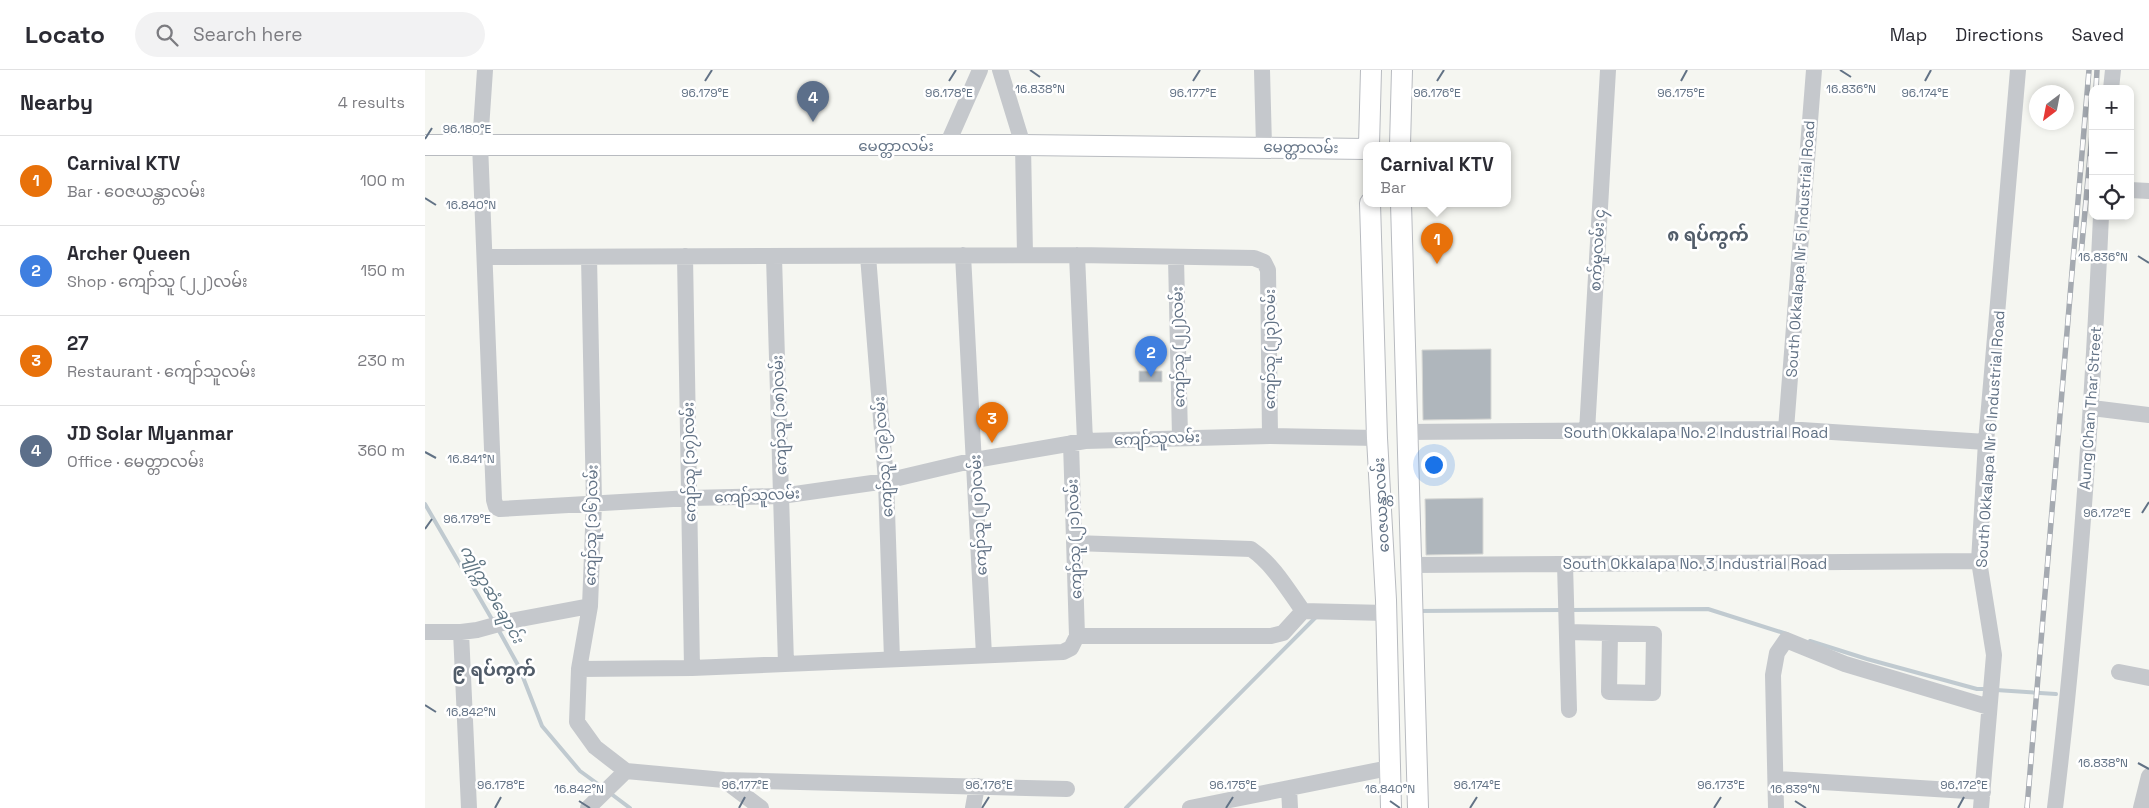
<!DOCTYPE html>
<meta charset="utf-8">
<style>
body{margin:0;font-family:"Space Grotesk","Noto Sans Myanmar",sans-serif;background:#f2f2f3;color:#2b2b33}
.controls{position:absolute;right:15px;top:15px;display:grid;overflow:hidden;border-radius:10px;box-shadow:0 2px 8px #0003}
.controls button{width:45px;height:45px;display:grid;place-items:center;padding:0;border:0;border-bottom:1px solid #e1e1e2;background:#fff;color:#2b2b33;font:25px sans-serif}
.compass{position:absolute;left:1604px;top:15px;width:45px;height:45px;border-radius:50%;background:#fff;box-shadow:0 2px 8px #0003;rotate:212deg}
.you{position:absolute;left:1008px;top:394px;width:18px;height:18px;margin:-12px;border:4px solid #fff;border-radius:50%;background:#1a73e8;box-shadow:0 0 0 8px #1a73e833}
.badge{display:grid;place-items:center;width:32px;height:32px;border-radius:50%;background:#db2777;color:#fff;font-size:16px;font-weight:700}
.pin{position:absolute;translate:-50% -41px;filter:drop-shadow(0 1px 2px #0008)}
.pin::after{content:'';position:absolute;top:26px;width:18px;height:15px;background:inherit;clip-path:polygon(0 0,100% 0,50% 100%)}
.popup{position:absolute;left:938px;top:72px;width:148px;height:65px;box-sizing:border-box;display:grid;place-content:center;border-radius:10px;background:#fff;filter:drop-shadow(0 1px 4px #0005);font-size:16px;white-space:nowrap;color:#7c7c81}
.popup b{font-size:19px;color:#2b2b33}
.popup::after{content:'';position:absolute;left:50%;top:100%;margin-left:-10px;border:10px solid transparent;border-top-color:#fff}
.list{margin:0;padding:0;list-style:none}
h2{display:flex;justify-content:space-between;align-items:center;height:65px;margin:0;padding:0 20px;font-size:21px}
h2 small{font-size:16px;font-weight:400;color:#7c7c81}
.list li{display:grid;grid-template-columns:32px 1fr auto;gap:15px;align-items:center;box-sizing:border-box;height:90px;padding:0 20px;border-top:1px solid #e1e1e2}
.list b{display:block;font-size:19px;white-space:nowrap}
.list p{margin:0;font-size:16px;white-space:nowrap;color:#7c7c81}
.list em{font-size:16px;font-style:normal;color:#7c7c81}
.icon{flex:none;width:28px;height:28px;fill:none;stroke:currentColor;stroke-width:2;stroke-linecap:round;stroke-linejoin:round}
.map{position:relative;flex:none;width:1724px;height:738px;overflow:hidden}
header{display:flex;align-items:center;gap:30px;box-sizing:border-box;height:70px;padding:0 25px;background:#fff;border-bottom:1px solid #e1e1e2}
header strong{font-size:24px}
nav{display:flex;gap:28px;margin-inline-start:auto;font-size:18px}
.search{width:350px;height:45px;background:#f2f2f3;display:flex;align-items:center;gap:12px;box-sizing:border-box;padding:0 18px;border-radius:28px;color:#7c7c81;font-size:19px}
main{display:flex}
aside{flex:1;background:#fff}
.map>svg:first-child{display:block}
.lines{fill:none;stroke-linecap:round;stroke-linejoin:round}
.stream{stroke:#c0cad0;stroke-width:4}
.building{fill:#afb6bc;stroke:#d6d7d4}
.major-casing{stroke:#b8bbc0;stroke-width:22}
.minor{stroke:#c5c8cc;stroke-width:16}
.major{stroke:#fff;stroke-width:20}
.rail-casing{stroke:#a5aab1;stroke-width:5.5}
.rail{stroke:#fff;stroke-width:4;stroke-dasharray:11;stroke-linecap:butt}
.ticks{fill:none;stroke:#627285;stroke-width:2}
.labels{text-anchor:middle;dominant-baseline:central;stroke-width:5;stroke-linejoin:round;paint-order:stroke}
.street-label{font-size:15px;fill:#627285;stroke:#fff}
.water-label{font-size:16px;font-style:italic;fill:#5e7482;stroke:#fff}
.quarter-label{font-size:18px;font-weight:bold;fill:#515c69;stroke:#fff}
.ticks-label{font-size:12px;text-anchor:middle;fill:#627285;stroke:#fff;stroke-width:5;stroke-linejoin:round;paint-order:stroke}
</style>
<header>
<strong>Locato</strong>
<div class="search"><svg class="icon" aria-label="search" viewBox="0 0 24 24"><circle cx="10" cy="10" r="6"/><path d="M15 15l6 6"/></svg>Search here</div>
<nav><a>Map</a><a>Directions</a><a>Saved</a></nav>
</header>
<main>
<aside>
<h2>Nearby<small>4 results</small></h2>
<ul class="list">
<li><span class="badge" style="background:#e8710a">1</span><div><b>Carnival KTV</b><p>Bar · ဝေဇယန္တာလမ်း</p></div><em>100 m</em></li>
<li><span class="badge" style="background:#3f7fe0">2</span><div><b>Archer Queen</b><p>Shop · ကျော်သူ (၂၂)လမ်း</p></div><em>150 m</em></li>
<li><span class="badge" style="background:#e8710a">3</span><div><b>27</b><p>Restaurant · ကျော်သူလမ်း</p></div><em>230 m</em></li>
<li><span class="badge" style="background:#5c6f8a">4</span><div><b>JD Solar Myanmar</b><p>Office · မေတ္တာလမ်း</p></div><em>360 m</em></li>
</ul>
</aside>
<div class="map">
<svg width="1724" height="738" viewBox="0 0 1724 738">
<rect width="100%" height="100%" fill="#f5f6f1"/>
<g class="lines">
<path class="stream" d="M0,434L68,551
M1145,540L1283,539L1362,564
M993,541L1138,540
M73,559L94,597L117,656L155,701L177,717
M1385,571L1442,589L1552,619H1562
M1571,620L1631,624
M185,723L205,738
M701,738L891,547"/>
</g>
<path class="building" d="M1066,279V349L998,350L997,280Z
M714,301H737V312H714Z
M1058,428V484L1001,485L1000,429Z"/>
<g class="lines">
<g class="major-casing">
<path id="major" d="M0,75H598L942,79
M944,75L946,0
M975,75L977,0
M945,133L952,368L961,530L966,738
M976,133L993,738"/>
</g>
<path class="minor" d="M60,0L55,74L69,430L71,437L75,439L265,428L356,426L461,411L550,390L660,371L845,366L952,368
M575,0L598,75L600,185
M837,0L839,76
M1686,19L1688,0
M522,75L555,0
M1705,120L1724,121
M538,185L559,585
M652,185L660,371
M260,186L267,598
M443,186L461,411L467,589
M60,187L652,185L829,188L839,192L843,200L845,366
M164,187L169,433L165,536L154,599L152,652L170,677L201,701
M349,187L361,594
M751,188L755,367
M1667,338L1724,345
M1361,359L1389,0
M1162,361L1183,0
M981,362L1361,359L1561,372
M649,473L826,479C848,494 863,520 878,541L961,543
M1140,494L1144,640
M985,495L1554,491
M0,562H36L52,560L85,551L165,536
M36,562L44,738
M1142,562L1229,564L1228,623L1184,622L1185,563
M652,566H846L858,563L878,541
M154,599L267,598L638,582L646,578L652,566L646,373
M1694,602L1724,608
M1351,709L1558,722
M299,710L336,738
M864,718L865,738
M163,738L201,701L299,710L642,719
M548,738L552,716
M765,738L964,698
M1351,738L1348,605L1352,583L1361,570L1420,594L1564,637
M1556,738L1569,585L1554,491L1561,372L1593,0
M1630,738C1654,542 1667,344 1676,146
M1716,738L1724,706"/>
<use href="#major" class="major"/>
<g class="rail-casing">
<path id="rail" d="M1671,19L1672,0
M1656,185L1668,53
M1602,738L1664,0"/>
</g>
<use href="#rail" class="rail"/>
</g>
<path class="ticks" d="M605,0L615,7M1415,0L1426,7M280,11L287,0M524,11L531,0M768,11L775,0M1012,11L1019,0M1256,11L1262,0M1500,11L1506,0M0,69L7,58M0,128L11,135M1713,186L1724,193M0,382L11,388M1717,443L1724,432M0,459L7,449M0,635L11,642M1713,693L1724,699M154,731L165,738M965,731L975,738M1370,731L1381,738M70,738L76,727M314,738L320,727M557,738L564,727M801,738L808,727M1045,738L1052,727M1289,738L1296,727M1533,738L1539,727"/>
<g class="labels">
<g class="street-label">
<text x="471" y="75">မေတ္တာလမ်း</text>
<text transform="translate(876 77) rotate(1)">မေတ္တာလမ်း</text>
<text transform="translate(1375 179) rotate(-86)">South Okkalapa Nr 5 Industrial Road</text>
<text transform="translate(1172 180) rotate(-87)">စက်မှုလမ်း ၄</text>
<text transform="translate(753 277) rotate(-91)">ကျော်သူ (၂၂)လမ်း</text>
<text transform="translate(844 279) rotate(-90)">ကျော်သူ (၂၃)လမ်း</text>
<text transform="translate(1665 338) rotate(-86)">Aung Chan Thar Street</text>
<text transform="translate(354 345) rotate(-92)">ကျော်သူ (၁၈)လမ်း</text>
<text x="1271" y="362">South Okkalapa No. 2 Industrial Road</text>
<text transform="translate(732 368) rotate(-2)">ကျော်သူလမ်း</text>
<text transform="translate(1565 369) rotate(-86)">South Okkalapa Nr 6 Industrial Road</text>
<text transform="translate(458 387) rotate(-94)">ကျော်သူ (၁၉)လမ်း</text>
<text transform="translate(264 392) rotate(-91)">ကျော်သူ (၁၇)လမ်း</text>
<text transform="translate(332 425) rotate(-3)">ကျော်သူလမ်း</text>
<text transform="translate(956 435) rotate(-93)">ဝေဇယန္တာလမ်း</text>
<text transform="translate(553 445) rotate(-93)">ကျော်သူ (၂၀)လမ်း</text>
<text transform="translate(166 455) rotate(-89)">ကျော်သူ (၁၆)လမ်း</text>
<text transform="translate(649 469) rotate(-92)">ကျော်သူ (၂၁)လမ်း</text>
<text x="1270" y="493">South Okkalapa No. 3 Industrial Road</text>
</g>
<g class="water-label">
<text transform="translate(67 524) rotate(60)">ကျိုက္ကဆံချောင်း</text>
</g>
<g class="quarter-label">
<text x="1283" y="164">၈ ရပ်ကွက်</text>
<text x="69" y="599">၉ ရပ်ကွက်</text>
</g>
</g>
<g class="ticks-label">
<text x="1426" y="23">16.836°N</text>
<text x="615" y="23">16.838°N</text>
<text x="280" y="27">96.179°E</text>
<text x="524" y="27">96.178°E</text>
<text x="768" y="27">96.177°E</text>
<text x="1012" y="27">96.176°E</text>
<text x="1256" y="27">96.175°E</text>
<text x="1500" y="27">96.174°E</text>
<text x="42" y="63">96.180°E</text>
<text x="46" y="139">16.840°N</text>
<text x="1678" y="191">16.836°N</text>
<text x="46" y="393">16.841°N</text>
<text x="1682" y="447">96.172°E</text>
<text x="42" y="453">96.179°E</text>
<text x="46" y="646">16.842°N</text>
<text x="1678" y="697">16.838°N</text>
<text x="76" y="719">96.178°E</text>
<text x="320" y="719">96.177°E</text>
<text x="564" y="719">96.176°E</text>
<text x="808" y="719">96.175°E</text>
<text x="1052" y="719">96.174°E</text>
<text x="1296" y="719">96.173°E</text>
<text x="1539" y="719">96.172°E</text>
<text x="154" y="723">16.842°N</text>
<text x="965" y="723">16.840°N</text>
<text x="1370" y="723">16.839°N</text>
</g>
</svg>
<div class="controls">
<button>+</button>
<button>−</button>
<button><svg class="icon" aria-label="locate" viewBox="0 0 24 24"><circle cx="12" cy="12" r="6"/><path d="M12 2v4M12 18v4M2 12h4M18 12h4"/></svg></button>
</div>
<svg class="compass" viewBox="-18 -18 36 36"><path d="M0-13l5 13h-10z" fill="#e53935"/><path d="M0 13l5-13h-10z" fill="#7c7c81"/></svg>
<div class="you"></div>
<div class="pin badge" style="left:1012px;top:194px;background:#e8710a">1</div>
<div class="popup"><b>Carnival KTV</b>Bar</div>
<div class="pin badge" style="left:726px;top:307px;background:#3f7fe0">2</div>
<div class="pin badge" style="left:567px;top:373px;background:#e8710a">3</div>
<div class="pin badge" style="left:388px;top:52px;background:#5c6f8a">4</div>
</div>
</main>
